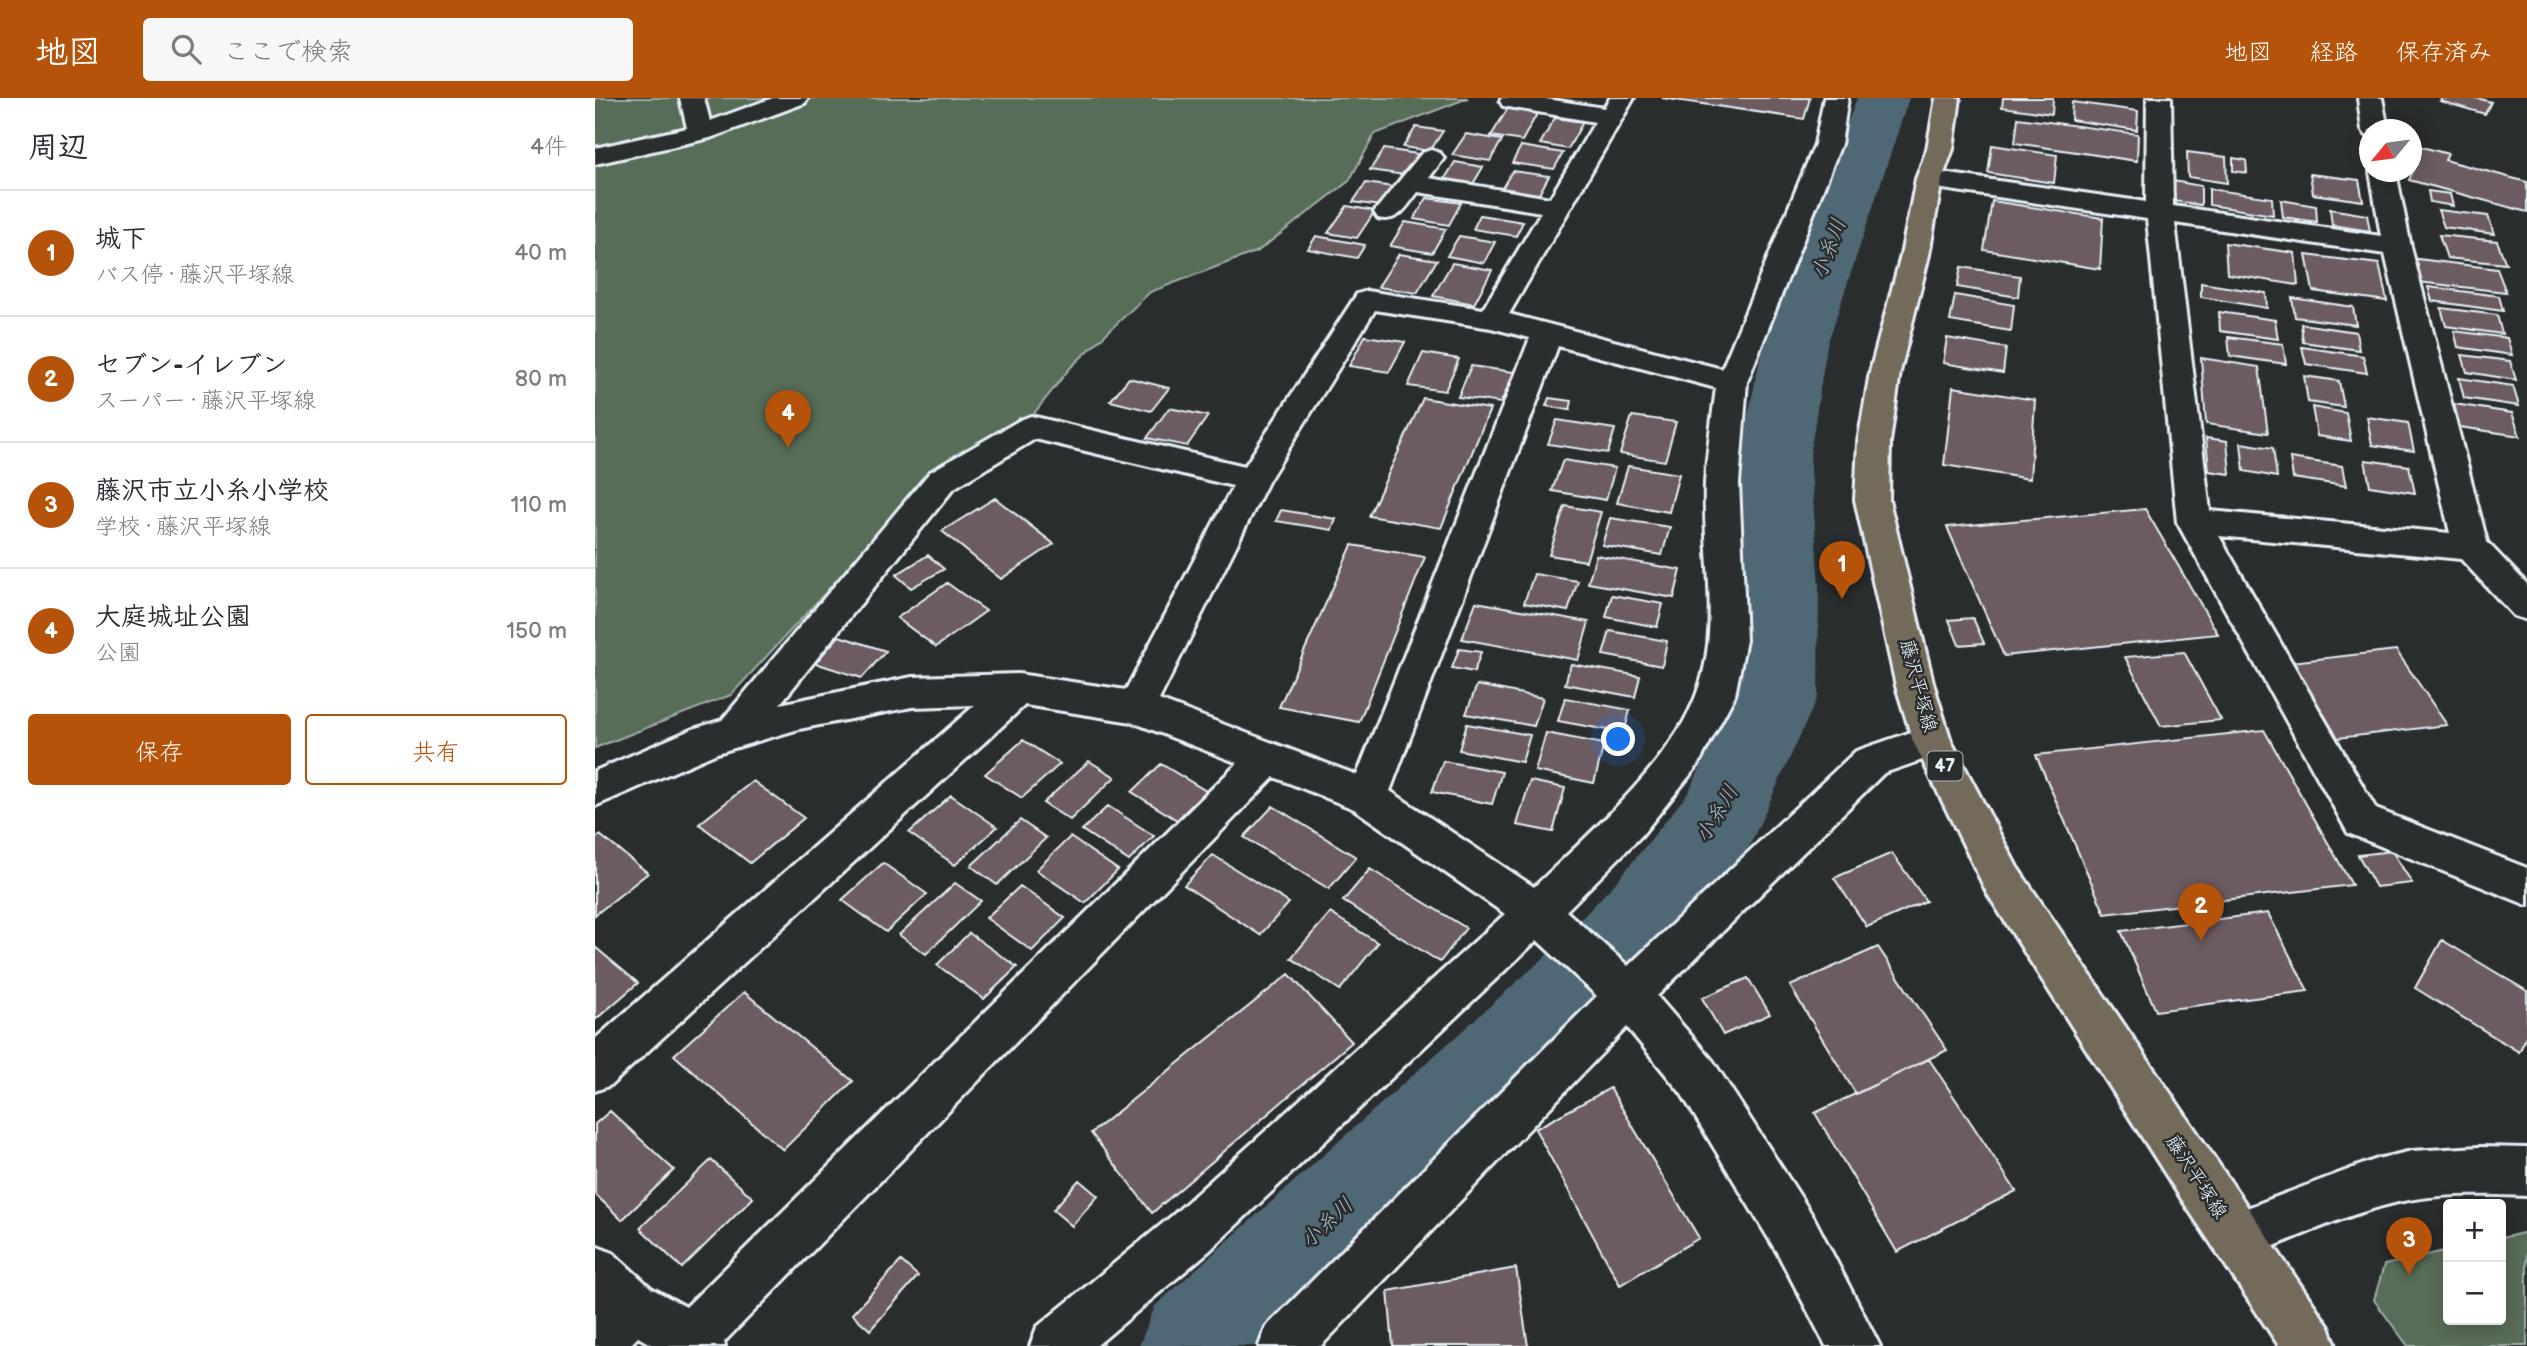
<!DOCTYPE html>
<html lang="ja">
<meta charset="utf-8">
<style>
body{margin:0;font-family:"Balsamiq Sans","Klee One",sans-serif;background:#f7f7f7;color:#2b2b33}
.controls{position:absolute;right:21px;bottom:21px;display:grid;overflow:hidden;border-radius:7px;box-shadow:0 4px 18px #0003}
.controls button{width:63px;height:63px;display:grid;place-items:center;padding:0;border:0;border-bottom:2px solid #e1e1e2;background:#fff;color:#2b2b33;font:35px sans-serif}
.compass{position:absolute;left:1764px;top:21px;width:63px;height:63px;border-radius:50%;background:#fff;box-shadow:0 4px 18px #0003;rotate:241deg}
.you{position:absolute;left:1024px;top:642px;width:24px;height:24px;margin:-18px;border:5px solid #fff;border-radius:50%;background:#1a73e8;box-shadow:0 0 0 10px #1a73e833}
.badge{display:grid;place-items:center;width:46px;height:46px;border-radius:50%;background:#b45309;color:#fff;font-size:23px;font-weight:700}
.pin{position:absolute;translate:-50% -58px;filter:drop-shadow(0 2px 4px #0008)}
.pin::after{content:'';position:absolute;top:37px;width:24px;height:21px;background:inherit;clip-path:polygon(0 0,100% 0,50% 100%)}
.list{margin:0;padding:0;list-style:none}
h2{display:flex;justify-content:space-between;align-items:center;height:91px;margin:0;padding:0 28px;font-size:30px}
h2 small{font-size:23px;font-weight:400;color:#7c7c81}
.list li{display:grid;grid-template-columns:46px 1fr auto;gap:21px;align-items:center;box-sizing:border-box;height:126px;padding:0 28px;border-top:2px solid #e1e1e2}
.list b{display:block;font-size:26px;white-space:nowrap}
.list p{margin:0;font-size:23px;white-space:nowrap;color:#7c7c81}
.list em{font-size:23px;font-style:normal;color:#7c7c81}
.actions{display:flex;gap:14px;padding:21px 28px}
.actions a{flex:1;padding:16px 0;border:2px solid #b45309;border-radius:7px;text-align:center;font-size:24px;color:#b45309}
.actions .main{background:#b45309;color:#fff}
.icon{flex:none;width:38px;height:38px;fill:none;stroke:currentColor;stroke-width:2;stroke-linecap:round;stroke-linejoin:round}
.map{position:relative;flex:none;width:1932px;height:1248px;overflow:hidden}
header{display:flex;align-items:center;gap:42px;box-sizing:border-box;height:98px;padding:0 35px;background:#b45309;color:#fff}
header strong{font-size:33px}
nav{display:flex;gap:38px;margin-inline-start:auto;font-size:24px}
.search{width:490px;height:63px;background:#f7f7f7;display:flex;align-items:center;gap:18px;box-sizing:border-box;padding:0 24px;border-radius:7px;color:#7c7c81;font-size:26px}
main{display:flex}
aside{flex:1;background:#fff}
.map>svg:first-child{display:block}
.green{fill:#596d58;stroke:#a0afa8;stroke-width:2}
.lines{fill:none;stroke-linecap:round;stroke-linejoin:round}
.river{fill:#4f6774;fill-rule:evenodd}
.building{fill:#6c5b62;stroke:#e8f1f8;stroke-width:2}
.minor-casing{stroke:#e8f1f8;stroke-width:6}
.major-casing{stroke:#e8f1f8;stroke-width:6}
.minor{fill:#2a2d2e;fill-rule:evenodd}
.major{fill:#736b5a;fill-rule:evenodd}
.labels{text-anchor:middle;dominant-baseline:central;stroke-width:5;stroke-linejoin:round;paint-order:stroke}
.shield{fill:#2a2d2e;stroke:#afb6bb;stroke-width:2}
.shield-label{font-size:18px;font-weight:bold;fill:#e8f1f8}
.street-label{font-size:19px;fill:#e8f1f8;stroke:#2a2d2e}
.water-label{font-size:21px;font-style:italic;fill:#abbac3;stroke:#2a2d2e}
</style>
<header>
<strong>地図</strong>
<div class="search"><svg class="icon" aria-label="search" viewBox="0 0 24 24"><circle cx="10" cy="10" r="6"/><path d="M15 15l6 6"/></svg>ここで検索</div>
<nav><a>地図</a><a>経路</a><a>保存済み</a></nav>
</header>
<main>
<aside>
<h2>周辺<small>4件</small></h2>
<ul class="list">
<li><span class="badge">1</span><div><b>城下</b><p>バス停 · 藤沢平塚線</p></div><em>40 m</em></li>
<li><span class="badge">2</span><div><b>セブン-イレブン</b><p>スーパー · 藤沢平塚線</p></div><em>80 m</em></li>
<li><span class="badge">3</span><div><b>藤沢市立小糸小学校</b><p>学校 · 藤沢平塚線</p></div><em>110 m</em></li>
<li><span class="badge">4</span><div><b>大庭城址公園</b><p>公園</p></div><em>150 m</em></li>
</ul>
<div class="actions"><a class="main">保存</a><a>共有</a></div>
</aside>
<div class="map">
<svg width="1932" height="1248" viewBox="0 0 1932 1248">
<rect width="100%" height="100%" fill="#2a2d2e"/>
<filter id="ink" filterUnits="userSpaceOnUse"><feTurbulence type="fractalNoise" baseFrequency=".0143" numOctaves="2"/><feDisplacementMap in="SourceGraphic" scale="14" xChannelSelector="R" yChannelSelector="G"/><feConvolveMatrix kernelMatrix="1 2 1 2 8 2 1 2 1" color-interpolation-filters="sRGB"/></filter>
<g filter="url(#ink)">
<path class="green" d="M0,0H873L780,36L754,83L663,153L555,194L475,270L433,323L340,376L136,597L0,650Z
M1932,1134V1248H1813L1779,1202L1789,1167L1853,1152V1222H1906V1140Z"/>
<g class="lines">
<path class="river" d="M1262,0H1314L1232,247L1215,356L1224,488L1223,598L1155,747L1087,840L1021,918L680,1248H544L560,1208L953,856L1023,782L1093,695L1141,598L1148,488L1145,356L1168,247Z"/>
</g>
<path class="building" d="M1067,0H1215L1209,21Z
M1408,0H1458L1457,16L1407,9Z
M1847,0H1882L1896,4L1890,16L1845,3Z
M1477,4L1543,13L1542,32L1476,22Z
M913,10L943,14L927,43L896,38Z
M960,20L988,24L973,51L945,46Z
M1423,20L1543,36L1542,63L1420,45Z
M821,29L848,33L835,53L808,49Z
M871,36L907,42L895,63L857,57Z
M1816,46L1853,56L1850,62L1932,84V114L1814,82L1820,67L1816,66Z
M1397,47L1462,57L1459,85L1393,75Z
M926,48L968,55L959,71L917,65Z
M789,51L823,56L809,77L775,72Z
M1592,54L1631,59L1632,85L1593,79Z
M1638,60L1651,62L1652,75L1638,73Z
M860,64L888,69L875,91L846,87Z
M917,73L954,78L943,98L906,92Z
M1715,76L1764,82L1768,103L1718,96Z
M1578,83L1606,88V107L1578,103Z
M771,85L798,89L785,108L758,104Z
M1614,91L1677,100L1678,117L1614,107Z
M1833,93L1855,96L1858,108L1835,104Z
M832,100L866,105L854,127L819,121Z
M1686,102L1721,108L1722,124L1688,119Z
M1397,103L1508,120L1505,171L1389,152Z
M752,108L780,113L762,140L733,135Z
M1735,111L1772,117L1775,133L1737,127Z
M1843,112L1893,118L1899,136L1849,129Z
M885,117L928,124L921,138L878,131Z
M810,124L851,131L837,155L795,148Z
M1844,137L1902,143L1911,166L1852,160Z
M721,138L770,147L762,160L713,151Z
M864,138L900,144L889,165L852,158Z
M1630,145L1700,155L1703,187L1632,176Z
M804,156L842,162L822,195L783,189Z
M1711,157L1784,166L1792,203L1718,193Z
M1815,160L1902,171L1911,194L1823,184Z
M857,165L897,172L879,206L838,198Z
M1366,169L1425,178L1423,199L1362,189Z
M1606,185L1671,195L1672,210L1606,199Z
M1833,189L1904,198L1908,213L1837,203Z
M1360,197L1419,207L1416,233L1355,223Z
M1697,200L1758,209L1761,227L1700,219Z
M1846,210L1902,217L1907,236L1851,228Z
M1624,214L1680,222L1683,241L1625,233Z
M1706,226L1761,234L1764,252L1708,244Z
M1859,233L1912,240L1917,257L1863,249Z
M770,238L810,244L794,274L754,268Z
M1633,239L1688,246L1691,266L1635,258Z
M1352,240L1411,250L1408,275L1348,265Z
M1707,249L1768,258L1772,275L1711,266Z
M828,255L864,261L850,293L813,288Z
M1867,257L1915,263L1921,282L1872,274Z
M1606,260L1664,269L1673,335L1611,326Z
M876,268L919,274L906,305L863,299Z
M1709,278L1744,283L1749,309L1713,304Z
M534,280L574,290L556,313L515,303Z
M1864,280L1918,288L1924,308L1869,300Z
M1358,289L1440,302L1435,381L1349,367Z
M828,300L895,311L846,430L774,418Z
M954,300L977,303L975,312L951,308Z
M1859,306L1917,315L1925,338L1865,329Z
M1717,309L1751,315L1756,343L1722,338Z
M574,310L613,318L592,348L552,340Z
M1037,318L1081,324L1070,363L1025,356Z
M1772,319L1813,325L1819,353L1777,347Z
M962,322L1020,331L1013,355L953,346Z
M1611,340L1632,343L1635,376L1614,373Z
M1646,345L1678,350L1682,379L1649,373Z
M1695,360L1747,368L1751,388L1698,380Z
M968,362L1020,370L1011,402L957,393Z
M1770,362L1814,368L1820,395L1775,388Z
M1033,368L1084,376L1074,414L1022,405Z
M400,400L459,446L406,481L347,433Z
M970,408L1006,414L991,463L954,457Z
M1550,411L1623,536L1409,558L1352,429Z
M686,412L741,421L737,432L681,423Z
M1015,420L1075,429L1067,457L1007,447Z
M757,447L830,459L764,624L684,609Z
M333,457L349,471L316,490L301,477Z
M1001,457L1086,472L1079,500L993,485Z
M939,476L983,483L973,513L929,505Z
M352,485L391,513L341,549L302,520Z
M1017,497L1068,506L1062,529L1011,519Z
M881,504L994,524L983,562L867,541Z
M1378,520L1389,545L1364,547L1354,522Z
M1015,533L1072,543L1067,568L1008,557Z
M244,538L291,553L267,580L220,565Z
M864,551L886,554L879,574L857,570Z
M1801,552L1852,627L1743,640L1696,564Z
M1589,554L1626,622L1566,628L1530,559Z
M976,566L1045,578L1040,599L970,586Z
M882,587L948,600L939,628L871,616Z
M970,600L1035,612L1029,635L963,623Z
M872,626L935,637L927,664L864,652Z
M1669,632L1757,787L1510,816L1441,657Z
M951,635L1009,646L999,685L940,673Z
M428,642L465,666L427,700L390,676Z
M494,663L520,679L475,722L448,705Z
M848,663L907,674L897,706L837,694Z
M566,666L611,693L582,722L537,694Z
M158,683L209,720L155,765L104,726Z
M935,683L970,690L958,734L922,727Z
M356,697L402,729L360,767L314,735Z
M513,708L559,738L534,763L487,732Z
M678,708L761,759L734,791L649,739Z
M425,722L451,740L402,787L376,768Z
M5,737L53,775L0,817V740Z
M475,739L523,772L490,805L441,772Z
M1797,753L1817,785L1781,789L1763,757Z
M1297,755L1331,803L1272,829L1239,780Z
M618,757L694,805L665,837L589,787Z
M288,765L332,796L291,834L247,802Z
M775,771L871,830L845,864L748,803Z
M360,785L386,803L331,856L304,837Z
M425,788L470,820L437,853L391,820Z
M735,815L783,845L745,892L696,860Z
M1673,815L1713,893L1561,913L1526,833Z
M374,835L422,869L389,901L342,867Z
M1847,842L1932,893V938L1924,954L1820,890Z
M0,849L43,885L0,922Z
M1283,849L1352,952L1261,996L1195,888Z
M694,876L757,944L557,1115L496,1035Z
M1153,880L1175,916L1128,937L1107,900Z
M149,894L258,983L188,1052L79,957Z
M1334,961L1421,1093L1302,1154L1220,1015Z
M1015,990L1104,1140L1025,1187L940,1031Z
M15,1013L79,1072L27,1122L0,1096V1026Z
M116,1062L158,1100L87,1170L45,1130Z
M484,1082L503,1098L477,1128L458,1112Z
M306,1163L323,1178L275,1232L257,1216Z
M921,1170L933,1248H798L793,1193Z"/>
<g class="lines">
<g class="minor-casing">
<path id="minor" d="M85,0H109L115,23L178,0H213L210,5L115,40L0,66V50L92,30Z
M907,0H945L1009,10L1015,0H1039L914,216L1127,271L1220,46L1229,0H1253L1246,46L1152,284L1144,385L1151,542L1140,597L1103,667L1046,738L971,813L1033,868L1261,653L1337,627L1351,632L1356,643L1351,654L1289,675L1062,898L1118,963L1219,1120L1285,1248H1231L1183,1156L1086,995L1032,929L726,1248H664L671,1229L1002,898L942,842L614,1153L501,1248H435L442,1229L578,1117L910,816L759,711L679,679L129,1244L130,1248H59L43,1239L34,1248H0V1148L18,1155L56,1190L91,1209L643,665L537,624L430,607L16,987L0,993V941L380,607L317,609L204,631L122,655L0,708V673L98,631L127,622L335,374L425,322L436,318L650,368L762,196L772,193L888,211L946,114L823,94C811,109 804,125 783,120L779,114L827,55L836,52L845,55L849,60L834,80L955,100L1000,24L908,8L905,3ZM780,212L896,230L935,240L762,677L564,602L674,382ZM963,248L1121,290C1117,321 1112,353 1110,385C1107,454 1127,528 1102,595C1078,663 991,739 939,789L795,693ZM440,341L638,388L531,592L423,576L317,579L185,606L359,390Z
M1552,0H1576L1578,108L1786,138L1775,74H1801L1816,149L1892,444L1932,486V522L1919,518L1866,461L1624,438L1781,711L1932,770V807L1753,735L1582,424L1552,121L1334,89L1325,87L1321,81L1325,75L1334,73L1551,104ZM1580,125L1790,156L1855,435L1615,413Z
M1763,0H1787L1793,32H1774V38L1771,37L1767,32Z
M1884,1049L1932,1050V1098C1890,1096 1845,1095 1803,1104C1747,1117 1694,1143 1641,1164L1623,1157L1616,1139L1623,1121L1782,1061L1817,1053Z"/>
</g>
<g class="major-casing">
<path id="major" d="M1341,0H1365L1358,51L1347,81L1334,157L1305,274L1295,344L1294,402L1339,588L1356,643L1422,769L1734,1229L1741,1248H1684L1580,1091L1392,795L1318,643L1301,588L1260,402L1263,344L1275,274L1306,157L1321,81L1332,51Z"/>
</g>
<use href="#minor" class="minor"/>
<use href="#major" class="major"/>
</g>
</g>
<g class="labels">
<rect class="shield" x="1332.5" y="653.5" width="35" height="29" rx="5"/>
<g class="shield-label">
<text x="1350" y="668">47</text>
</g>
<g class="street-label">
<text transform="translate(1323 588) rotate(75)">藤沢平塚線</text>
<text transform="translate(1601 1079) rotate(57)">藤沢平塚線</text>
</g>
<g class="water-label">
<text transform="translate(1234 151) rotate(-70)">小糸川</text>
<text transform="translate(1122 716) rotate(-59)">小糸川</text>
<text transform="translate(732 1125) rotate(-43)">小糸川</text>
</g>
</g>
</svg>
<div class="controls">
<button>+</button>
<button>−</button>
</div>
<svg class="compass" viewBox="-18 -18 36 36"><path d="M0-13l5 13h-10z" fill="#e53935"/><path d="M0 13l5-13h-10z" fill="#7c7c81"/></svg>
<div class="you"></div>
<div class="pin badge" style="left:1247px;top:501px">1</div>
<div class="pin badge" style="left:1606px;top:843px">2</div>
<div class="pin badge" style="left:1814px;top:1177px">3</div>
<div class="pin badge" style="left:193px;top:350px">4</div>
</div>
</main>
